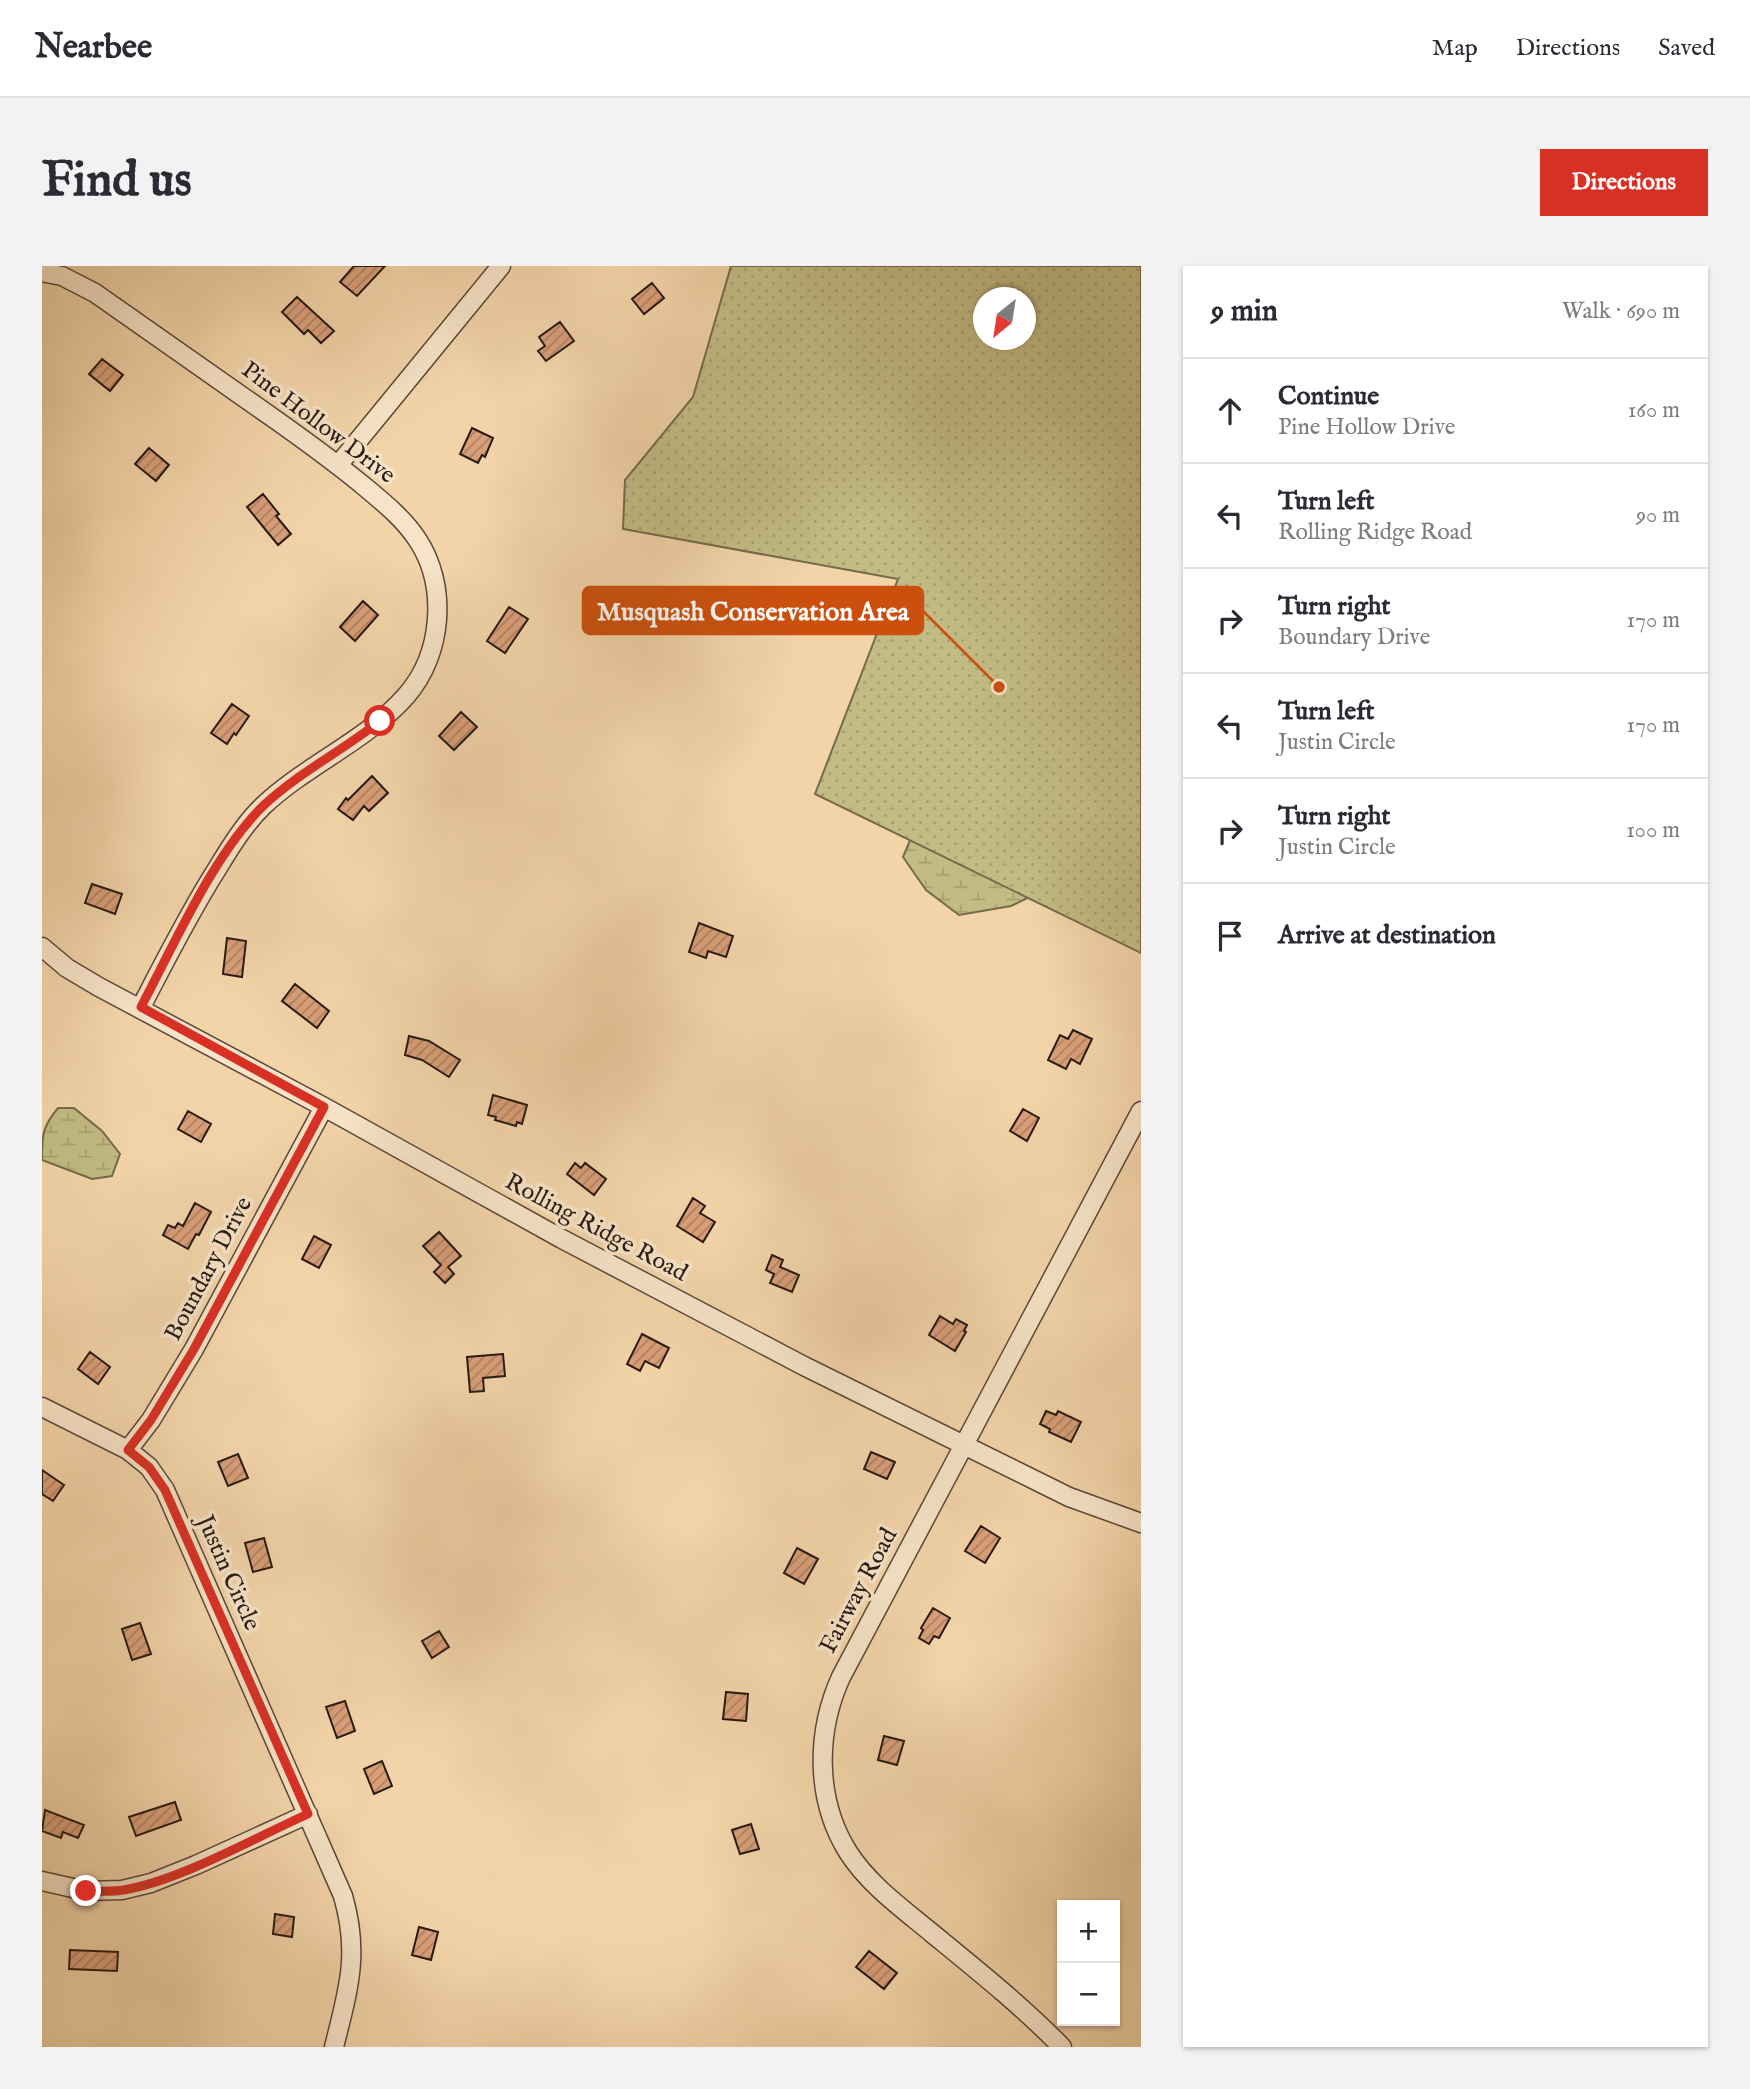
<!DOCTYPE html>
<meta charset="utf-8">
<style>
body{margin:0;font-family:"IM FELL English",serif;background:#f2f2f3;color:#2b2b33}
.controls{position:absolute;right:21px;bottom:21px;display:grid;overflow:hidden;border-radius:0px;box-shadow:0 2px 5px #0004}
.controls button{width:63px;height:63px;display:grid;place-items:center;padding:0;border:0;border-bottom:2px solid #e1e1e2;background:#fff;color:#2b2b33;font:35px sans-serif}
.compass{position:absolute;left:931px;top:21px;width:63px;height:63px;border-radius:50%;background:#fff;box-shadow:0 2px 5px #0004;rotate:210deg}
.stop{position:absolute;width:21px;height:21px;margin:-16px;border:5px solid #d93025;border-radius:50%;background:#fff}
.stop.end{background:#d93025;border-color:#fff;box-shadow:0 2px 7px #0008}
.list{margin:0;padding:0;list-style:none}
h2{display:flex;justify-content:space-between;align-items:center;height:91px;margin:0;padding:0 28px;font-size:30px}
h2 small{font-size:23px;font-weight:400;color:#7c7c81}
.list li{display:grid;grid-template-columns:46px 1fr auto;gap:21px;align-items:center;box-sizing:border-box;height:105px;padding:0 28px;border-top:2px solid #e1e1e2}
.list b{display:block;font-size:26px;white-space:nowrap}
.list p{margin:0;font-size:23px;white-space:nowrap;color:#7c7c81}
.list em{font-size:23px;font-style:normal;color:#7c7c81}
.icon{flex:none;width:38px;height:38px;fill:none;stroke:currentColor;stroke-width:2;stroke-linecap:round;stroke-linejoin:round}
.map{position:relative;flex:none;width:1099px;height:1781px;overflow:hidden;border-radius:0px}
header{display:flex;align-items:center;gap:42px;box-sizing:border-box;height:98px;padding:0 35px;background:#fff;border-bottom:2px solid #e1e1e2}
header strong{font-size:33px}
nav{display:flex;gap:38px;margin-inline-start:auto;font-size:24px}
.intro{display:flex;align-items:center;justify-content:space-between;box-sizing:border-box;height:168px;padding:0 42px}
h1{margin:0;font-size:49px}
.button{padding:18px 32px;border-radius:0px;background:#d93025;color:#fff;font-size:24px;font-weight:700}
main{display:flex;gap:42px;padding:0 42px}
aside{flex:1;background:#fff;border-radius:0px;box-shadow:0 2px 5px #0004}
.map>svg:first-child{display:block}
.wetland{fill:url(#wetland-marsh);stroke:#746a4c;stroke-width:2}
.park{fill:url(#park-dots);stroke:#746a4c;stroke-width:2;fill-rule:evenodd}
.building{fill:url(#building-hatch);stroke:#261a14;stroke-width:2}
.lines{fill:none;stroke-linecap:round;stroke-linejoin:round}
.minor-casing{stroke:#594839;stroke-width:21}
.minor{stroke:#f7e3c7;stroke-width:18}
.route{stroke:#d93025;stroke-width:9}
.labels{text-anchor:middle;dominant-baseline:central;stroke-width:7;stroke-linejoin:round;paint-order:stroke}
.street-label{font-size:24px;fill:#261a14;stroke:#f7e3c7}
.leader{fill:none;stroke:#cb500d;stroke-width:2.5}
.callout-dot{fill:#cb500d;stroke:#f7e3c7;stroke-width:2.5}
.callout{fill:#cb500d;stroke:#cb500d;stroke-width:2.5}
.callout-label{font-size:26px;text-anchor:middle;font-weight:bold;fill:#fff}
</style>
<header>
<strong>Nearbee</strong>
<nav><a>Map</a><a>Directions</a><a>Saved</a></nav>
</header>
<div class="intro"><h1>Find us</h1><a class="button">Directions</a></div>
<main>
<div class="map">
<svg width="1099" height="1781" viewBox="0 0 1099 1781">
<defs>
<pattern id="wetland-marsh" width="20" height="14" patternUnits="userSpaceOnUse" patternTransform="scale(1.75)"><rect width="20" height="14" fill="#c2bb83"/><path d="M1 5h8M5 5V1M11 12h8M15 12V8" fill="none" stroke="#a7a070"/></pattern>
<pattern id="park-dots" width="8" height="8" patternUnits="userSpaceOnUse" patternTransform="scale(1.75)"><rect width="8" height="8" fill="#c2bb83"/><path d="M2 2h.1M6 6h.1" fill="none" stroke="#a7a070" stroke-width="1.8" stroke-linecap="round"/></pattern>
<pattern id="building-hatch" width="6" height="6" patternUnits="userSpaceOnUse" patternTransform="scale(1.75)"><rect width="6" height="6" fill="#d99f79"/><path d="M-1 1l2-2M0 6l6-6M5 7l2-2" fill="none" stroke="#b08162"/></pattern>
</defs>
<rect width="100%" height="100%" fill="#f3d4a9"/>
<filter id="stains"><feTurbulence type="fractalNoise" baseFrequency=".00286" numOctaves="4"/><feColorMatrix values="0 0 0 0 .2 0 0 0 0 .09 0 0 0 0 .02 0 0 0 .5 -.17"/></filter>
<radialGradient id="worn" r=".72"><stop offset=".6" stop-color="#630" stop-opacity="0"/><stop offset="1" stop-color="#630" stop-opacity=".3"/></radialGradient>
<path class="wetland" d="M880,546L1010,620L969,640L917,649L884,624L861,591Z
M16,842H32L60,865L78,888L70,910L50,913L0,894C0,870 0,861 16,842Z"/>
<path class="park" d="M689,0H1099V687L773,528L856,313L581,263L583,214L651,131ZM942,32H984V74H942Z"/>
<path class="building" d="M312,0H343L315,30L298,16Z
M610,17L622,32L602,48L590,33Z
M255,31L292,65L279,77L266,64L262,68L240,46Z
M518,56L532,75L504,95L496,85L503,80L497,71Z
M60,93L81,109L68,125L47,108Z
M430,162L451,172L443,191L440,189L436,197L418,188Z
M107,182L127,199L114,215L93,198Z
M221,228L237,248L234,250L249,268L236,279L205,241Z
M321,335L336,349L313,375L298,361Z
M467,341L486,353L463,387L445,375Z
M190,438L207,450L194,469L192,467L185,478L169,467Z
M419,446L435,461L412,484L397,470Z
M330,510L346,527L327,545L322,540L311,554L296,543L304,532L306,534Z
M50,618L80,628L73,648L43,637Z
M657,657L691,670L684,691L666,685L664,692L647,686Z
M185,672L204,675L200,711L181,708Z
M253,718L287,745L275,762L240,735Z
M1031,764L1050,773L1038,798L1029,793L1024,803L1006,794L1018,769L1026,773Z
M367,770L387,775L418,794L407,811L380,794L363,789Z
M451,829L485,839L480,858L475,856L474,860L453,854L454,851L446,849Z
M981,843L997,852L985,875L968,865Z
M146,845L169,858L159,876L136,863Z
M533,897L539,902L543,897L564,913L552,929L525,908Z
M651,932L663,940L658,947L673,956L661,976L635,960Z
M153,937L169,946L157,969L154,968L146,983L121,969L126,959L133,962L136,957L141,960Z
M397,966L419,990L406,1001L412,1008L403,1017L392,1006L399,999L381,980Z
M272,970L289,979L277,1002L260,993Z
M730,989L741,994L738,1001L757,1009L750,1026L728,1017L732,1008L724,1004Z
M898,1050L911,1058L914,1053L925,1059L922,1065L924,1066L913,1085L887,1069Z
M600,1068L627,1082L617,1102L603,1095L598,1105L585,1098Z
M48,1086L68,1101L56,1118L36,1103Z
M461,1088L463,1110L441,1112L442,1125L428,1126L425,1091Z
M1004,1145L1014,1149L1016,1145L1039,1156L1029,1176L1007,1166L1008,1163L998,1158Z
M829,1186L853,1196L845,1213L822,1203Z
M196,1188L206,1212L186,1220L176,1196Z
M0,1204L22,1219L11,1235L0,1228Z
M939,1260L958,1272L943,1297L923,1285Z
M222,1272L230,1301L211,1306L203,1277Z
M755,1282L776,1293L762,1318L742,1307Z
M891,1342L908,1352L897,1372L892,1370L887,1378L877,1372L881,1364L879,1362Z
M98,1357L109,1388L90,1394L80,1363Z
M397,1365L407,1381L390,1392L380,1375Z
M684,1426L706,1428L704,1455L681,1453Z
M303,1435L313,1465L295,1472L284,1441Z
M842,1470L862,1475L855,1499L836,1494Z
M340,1495L350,1520L332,1528L322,1503Z
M133,1536L139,1554L94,1570L87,1551Z
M3,1544L42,1559L36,1572L21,1566L19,1572L0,1565Z
M709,1558L717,1583L698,1588L690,1564Z
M233,1648L252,1651L250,1671L231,1668Z
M377,1661L396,1666L389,1694L370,1689Z
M28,1684L76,1686L75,1705L27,1703Z
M827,1685L855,1707L842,1723L814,1701Z"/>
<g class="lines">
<g class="minor-casing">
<path id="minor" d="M0,6L20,10L53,27C113,69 174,112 234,154C265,176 294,197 323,221C342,237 361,252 375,273C406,319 401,388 364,430C324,475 266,498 222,539C203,557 189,580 175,603C147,647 123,695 99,741
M297,198L459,0
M0,681L25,702L57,721L282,841L520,973L762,1100L1027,1231L1099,1257
M0,1141L86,1184L107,1201L123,1224L301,1630C318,1688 306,1725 292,1781
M86,1184L109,1154L152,1083L282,841
M0,1615L44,1625L80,1624L109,1617L154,1599L266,1548
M1020,1781C980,1740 935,1704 891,1668C861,1643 827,1619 806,1586C773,1533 774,1466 799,1411L1099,845"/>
</g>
<use href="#minor" class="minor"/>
</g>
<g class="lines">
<path class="route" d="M44,1625C57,1625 70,1626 82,1624C139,1614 212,1572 266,1548L123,1224L107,1201L86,1184L109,1154L152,1083L282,841L99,741C132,679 171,589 221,540C256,507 300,485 338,455"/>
</g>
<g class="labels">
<g class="street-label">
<text transform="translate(276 157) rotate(37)">Pine Hollow Drive</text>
<text transform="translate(554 962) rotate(28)">Rolling Ridge Road</text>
<text transform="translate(167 1003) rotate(-62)">Boundary Drive</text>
<text transform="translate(186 1307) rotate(66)">Justin Circle</text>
<text transform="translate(817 1325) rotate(-62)">Fairway Road</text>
</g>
</g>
<path class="leader" d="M957 421L881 345"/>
<circle class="callout-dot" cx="957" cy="421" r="7"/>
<rect class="callout" x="541" y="321" width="340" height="47" rx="7"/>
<g class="callout-label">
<text x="711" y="354">Musquash Conservation Area</text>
</g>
<rect width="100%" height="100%" filter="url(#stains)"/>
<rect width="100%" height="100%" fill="url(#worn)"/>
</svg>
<div class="controls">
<button>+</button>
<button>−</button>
</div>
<svg class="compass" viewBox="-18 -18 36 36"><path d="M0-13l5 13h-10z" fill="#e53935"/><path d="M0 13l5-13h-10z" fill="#7c7c81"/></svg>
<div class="stop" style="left:338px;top:455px"></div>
<div class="stop end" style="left:44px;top:1625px"></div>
</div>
<aside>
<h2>9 min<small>Walk · 690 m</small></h2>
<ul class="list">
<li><svg class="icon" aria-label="ahead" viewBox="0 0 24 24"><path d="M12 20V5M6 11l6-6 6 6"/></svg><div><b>Continue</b><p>Pine Hollow Drive</p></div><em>160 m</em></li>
<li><svg class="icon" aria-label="left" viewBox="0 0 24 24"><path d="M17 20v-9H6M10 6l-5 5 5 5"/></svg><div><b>Turn left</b><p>Rolling Ridge Road</p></div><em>90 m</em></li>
<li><svg class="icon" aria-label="right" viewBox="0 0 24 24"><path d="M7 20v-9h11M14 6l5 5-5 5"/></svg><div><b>Turn right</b><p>Boundary Drive</p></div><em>170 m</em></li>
<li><svg class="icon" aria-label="left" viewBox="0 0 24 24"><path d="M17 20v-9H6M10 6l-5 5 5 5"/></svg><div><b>Turn left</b><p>Justin Circle</p></div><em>170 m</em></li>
<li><svg class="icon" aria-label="right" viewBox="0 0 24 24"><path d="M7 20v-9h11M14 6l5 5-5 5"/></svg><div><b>Turn right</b><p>Justin Circle</p></div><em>100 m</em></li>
<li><svg class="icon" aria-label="arrive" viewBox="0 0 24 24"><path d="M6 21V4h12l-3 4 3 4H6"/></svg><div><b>Arrive at destination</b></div></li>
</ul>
</aside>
</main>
